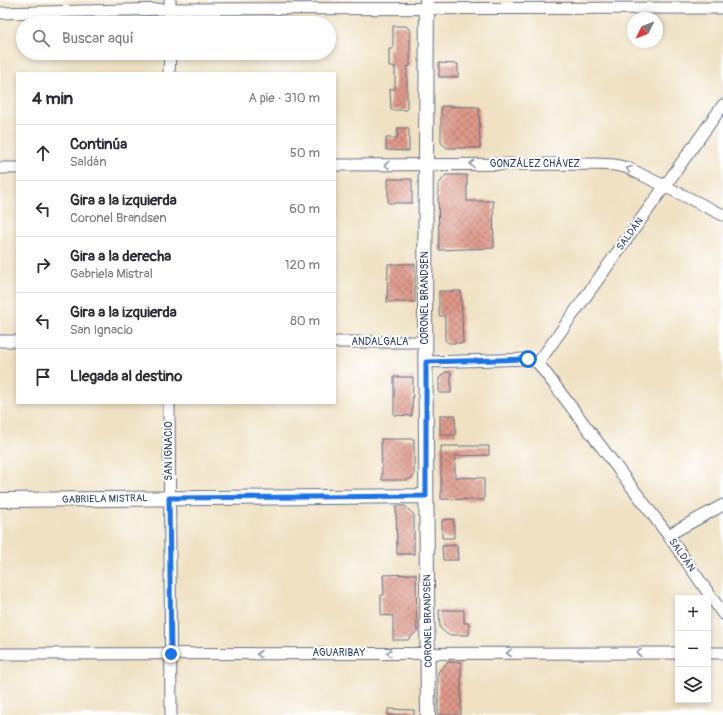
<!DOCTYPE html>
<html lang="es">
<meta charset="utf-8">
<style>
body{margin:0;font-family:Pangolin,sans-serif;background:#f2f2f3;color:#2b2b33}
.controls{position:absolute;right:12px;bottom:12px;display:grid;overflow:hidden;border-radius:0px;box-shadow:0 2px 6px #0003}
.controls button{width:36px;height:36px;display:grid;place-items:center;padding:0;border:0;border-bottom:1px solid #e1e1e2;background:#fff;color:#2b2b33;font:20px sans-serif}
.compass{position:absolute;left:627px;top:12px;width:36px;height:36px;border-radius:50%;background:#fff;box-shadow:0 2px 6px #0003;rotate:227deg}
.stop{position:absolute;width:12px;height:12px;margin:-9px;border:3px solid #1a73e8;border-radius:50%;background:#fff}
.stop.end{background:#1a73e8;border-color:#fff;box-shadow:0 1px 4px #0008}
.list{margin:0;padding:0;list-style:none}
h2{display:flex;justify-content:space-between;align-items:center;height:52px;margin:0;padding:0 16px;font-size:17px}
h2 small{font-size:13px;font-weight:400;color:#7c7c81}
.list li{display:grid;grid-template-columns:26px 1fr auto;gap:12px;align-items:center;box-sizing:border-box;height:56px;padding:0 16px;border-top:1px solid #e1e1e2}
.list b{display:block;font-size:15px;white-space:nowrap}
.list p{margin:0;font-size:13px;white-space:nowrap;color:#7c7c81}
.list em{font-size:13px;font-style:normal;color:#7c7c81}
.icon{flex:none;width:22px;height:22px;fill:none;stroke:currentColor;stroke-width:2;stroke-linecap:round;stroke-linejoin:round}
.map{position:relative;flex:none;width:723px;height:715px;overflow:hidden}
.search{position:absolute;background:#fff;box-shadow:0 2px 6px #0003;left:16px;top:16px;width:320px;height:44px;display:flex;align-items:center;gap:10px;box-sizing:border-box;padding:0 14px;border-radius:22px;color:#7c7c81;font-size:15px}
.panel{position:absolute;background:#fff;box-shadow:0 2px 6px #0003;left:16px;top:72px;width:320px;height:332px;border-radius:0px}
.map>svg:first-child{display:block}
.building{fill:url(#building-cross-hatch)}
.lines{fill:none;stroke-linecap:round;stroke-linejoin:round}
.minor-casing{stroke:#656d81;stroke-width:13}
.tertiary-casing{stroke:#656d81;stroke-width:16}
.minor{stroke:#fff;stroke-width:11}
.tertiary{stroke:#fff;stroke-width:14}
.oneway{stroke:#8d97ae}
.route{stroke:#1a73e8;stroke-width:5}
.labels{text-anchor:middle;dominant-baseline:central;stroke-width:4;stroke-linejoin:round;paint-order:stroke}
.street-label{font-size:10px;fill:#1b2f5e;stroke:#fff}
</style>
<div class="map">
<svg width="723" height="715" viewBox="0 0 723 715">
<defs>
<pattern id="building-cross-hatch" width="8" height="8" patternUnits="userSpaceOnUse"><rect width="8" height="8" fill="#de9989"/><path d="M0 0l8 8M0 8l8-8" fill="none" stroke="#b37d73"/></pattern>
</defs>
<rect width="100%" height="100%" fill="#fff"/>
<filter id="ink" filterUnits="userSpaceOnUse"><feTurbulence type="fractalNoise" baseFrequency=".025" numOctaves="2"/><feDisplacementMap in="SourceGraphic" scale="8" xChannelSelector="R" yChannelSelector="G"/><feConvolveMatrix kernelMatrix="1 2 1 2 8 2 1 2 1" color-interpolation-filters="sRGB"/></filter>
<filter id="wash" filterUnits="userSpaceOnUse"><feTurbulence type="fractalNoise" baseFrequency=".012" numOctaves="4" result="noise"/><feDisplacementMap in="SourceGraphic" scale="16" xChannelSelector="R" yChannelSelector="G"/><feGaussianBlur stdDeviation="0.9" result="paint"/><feColorMatrix in="noise" values="0 0 0 0 0 0 0 0 0 0 0 0 0 0 0 0 0 1.4 0 .05"/><feComposite in="paint" operator="in"/></filter>
<g filter="url(#wash)">
<rect width="100%" height="100%" fill="#efe1c2"/>
<g id="blocks">
<path class="building" d="M393,26H406L410,30V66L407,67V110H391L390,89H395V67H389V49H393Z
M439,63L458,64V77H439Z
M441,106L479,107L480,148H447L441,143Z
M398,128H409V151L386,150V138H397Z
M446,175H467V201H493L494,248L439,250L438,185Z
M388,179H412V203H388Z
M388,264H415V302H387Z
M439,291H461L463,343H449L445,340V316H439Z
M445,372H451V393H439V378Z
M394,377H413L412,416L394,415Z
M440,415H455L456,435H440Z
M381,439H414V475L412,478L407,480H382Z
M441,446H489V455L455,456V477L484,478V500L441,499Z
M396,506H405L414,515V554H397Z
M454,519V538H442V520Z
M457,545L458,560H443L442,546Z
M416,574L417,631L408,640H393V616L381,615V595H384L383,575Z
M439,610H464V623H469V635H448L440,628Z
M448,662H461V715H438V672Z
M388,709L414,710V715H388Z"/>
</g>
</g>
<g filter="url(#ink)">
<use href="#blocks" fill-opacity="0" stroke="#656d81" stroke-width="1"/>
<g class="lines">
<g class="minor-casing">
<path id="minor" d="M170,0V23
M0,13L170,9L723,8
M169,73L170,53
M335,165L595,164L615,165L628,168L723,215
M0,168H17
M0,341H17
M335,342H425
M426,362L528,359L538,363L668,535L723,614
M538,363L723,105
M169,403L171,715
M668,535L723,505
M708,653H723
M0,654L678,653"/>
</g>
<g class="tertiary-casing">
<path id="tertiary" d="M427,0L425,308L428,715
M0,500L426,496"/>
</g>
<use href="#minor" class="minor"/>
<use href="#tertiary" class="tertiary"/>
</g>
<defs><path id="oneway-chevron" d="M-2-3.5L2.5 0L-2 3.5" fill="none" stroke-width="1.6" stroke-linecap="round" stroke-linejoin="round"/></defs>
<g class="oneway">
<use href="#oneway-chevron" transform="translate(472 164) rotate(180)"/>
<use href="#oneway-chevron" transform="translate(387 165) rotate(179)"/>
<use href="#oneway-chevron" transform="translate(629 169) rotate(-158)"/>
<use href="#oneway-chevron" transform="translate(389 653) rotate(180)"/>
<use href="#oneway-chevron" transform="translate(509 653) rotate(180)"/>
<use href="#oneway-chevron" transform="translate(639 653) rotate(180)"/>
<use href="#oneway-chevron" transform="translate(259 654) rotate(180)"/>
</g>
</g>
<g class="lines" filter="url(#ink)">
<path class="route" d="M171,654L169,498L426,496V362L528,359"/>
</g>
<g class="labels">
<g class="street-label">
<text x="535" y="164">GONZÁLEZ CHÁVEZ</text>
<text transform="translate(630 234) rotate(-54)">SALDÁN</text>
<text transform="translate(425 298) rotate(-90)">CORONEL BRANDSEN</text>
<text x="380" y="342">ANDALGALA</text>
<text transform="translate(169 451) rotate(-90)">SAN IGNACIO</text>
<text transform="translate(105 499) rotate(-1)">GABRIELA MISTRAL</text>
<text transform="translate(682 555) rotate(55)">SALDÁN</text>
<text transform="translate(428 621) rotate(-91)">CORONEL BRANDSEN</text>
<text x="339" y="653">AGUARIBAY</text>
</g>
</g>
</svg>
<div class="controls">
<button>+</button>
<button>−</button>
<button><svg class="icon" aria-label="layers" viewBox="0 0 24 24"><path d="M12 4l9 5-9 5-9-5zM3 14l9 5 9-5"/></svg></button>
</div>
<svg class="compass" viewBox="-18 -18 36 36"><path d="M0-13l5 13h-10z" fill="#e53935"/><path d="M0 13l5-13h-10z" fill="#7c7c81"/></svg>
<div class="stop" style="left:528px;top:359px"></div>
<div class="stop end" style="left:171px;top:654px"></div>
<div class="search"><svg class="icon" aria-label="search" viewBox="0 0 24 24"><circle cx="10" cy="10" r="6"/><path d="M15 15l6 6"/></svg>Buscar aquí</div>
<section class="panel">
<h2>4 min<small>A pie · 310 m</small></h2>
<ul class="list">
<li><svg class="icon" aria-label="ahead" viewBox="0 0 24 24"><path d="M12 20V5M6 11l6-6 6 6"/></svg><div><b>Continúa</b><p>Saldán</p></div><em>50 m</em></li>
<li><svg class="icon" aria-label="left" viewBox="0 0 24 24"><path d="M17 20v-9H6M10 6l-5 5 5 5"/></svg><div><b>Gira a la izquierda</b><p>Coronel Brandsen</p></div><em>60 m</em></li>
<li><svg class="icon" aria-label="right" viewBox="0 0 24 24"><path d="M7 20v-9h11M14 6l5 5-5 5"/></svg><div><b>Gira a la derecha</b><p>Gabriela Mistral</p></div><em>120 m</em></li>
<li><svg class="icon" aria-label="left" viewBox="0 0 24 24"><path d="M17 20v-9H6M10 6l-5 5 5 5"/></svg><div><b>Gira a la izquierda</b><p>San Ignacio</p></div><em>80 m</em></li>
<li><svg class="icon" aria-label="arrive" viewBox="0 0 24 24"><path d="M6 21V4h12l-3 4 3 4H6"/></svg><div><b>Llegada al destino</b></div></li>
</ul>
</section>
</div>
